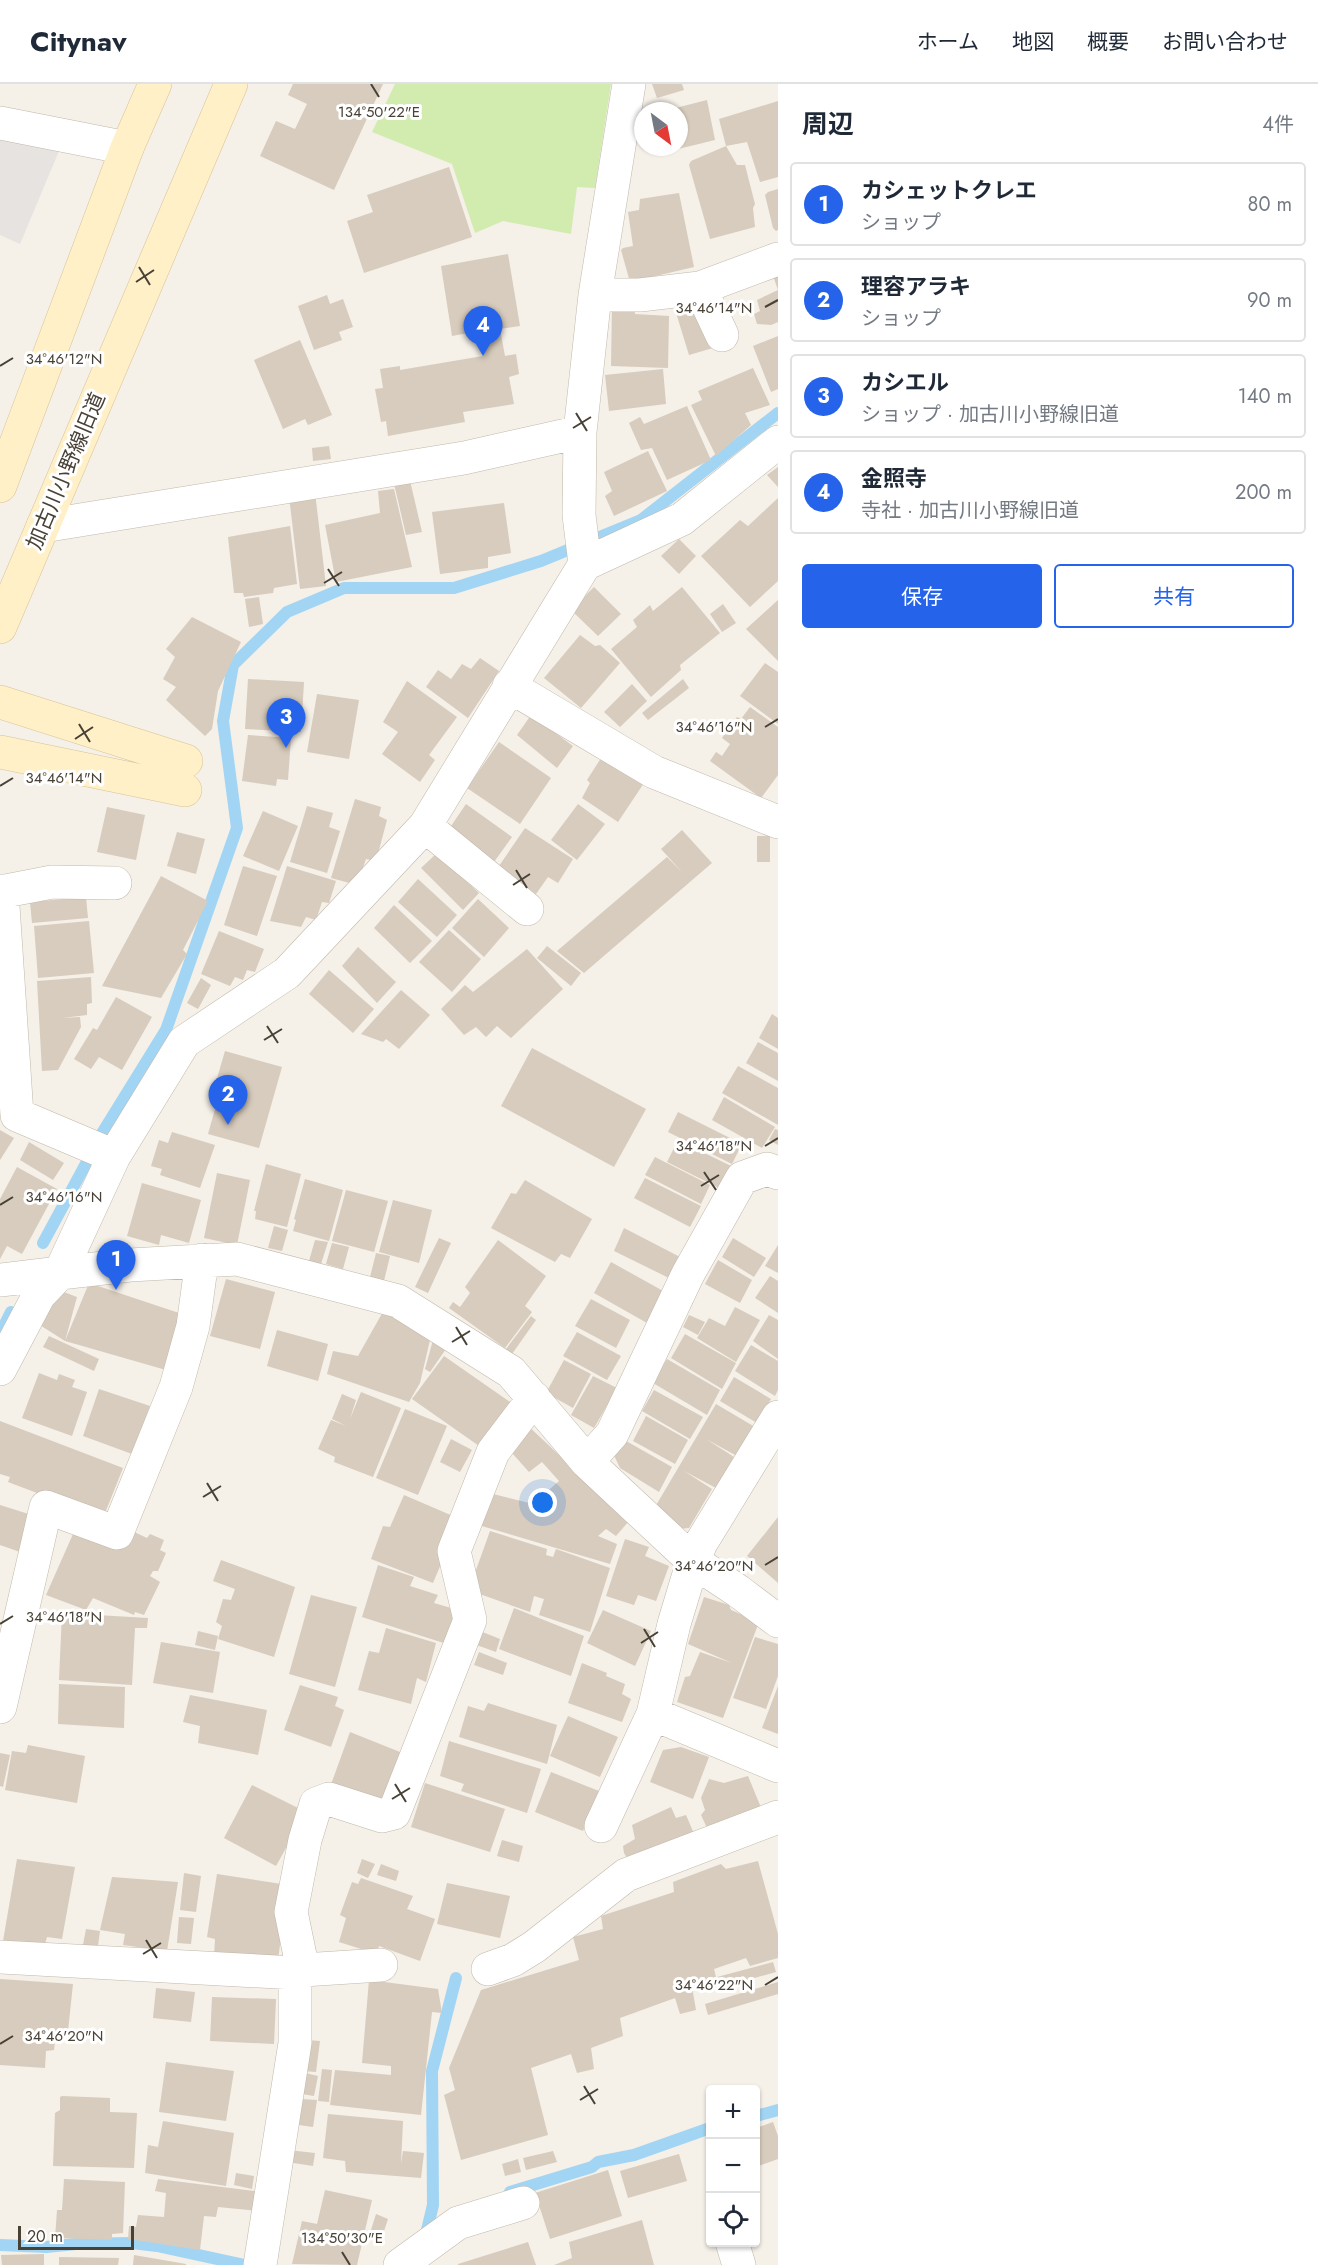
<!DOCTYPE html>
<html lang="ja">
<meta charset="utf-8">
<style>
body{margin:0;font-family:Jost,"Noto Sans JP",sans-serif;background:#f2f2f3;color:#1f2937}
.controls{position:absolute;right:18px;bottom:18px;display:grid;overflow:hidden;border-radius:6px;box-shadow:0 2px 4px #0004}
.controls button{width:54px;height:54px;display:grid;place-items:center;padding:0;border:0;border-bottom:2px solid #e0e1e3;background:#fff;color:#1f2937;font:30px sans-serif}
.compass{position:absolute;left:634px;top:18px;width:54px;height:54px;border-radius:50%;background:#fff;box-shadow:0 2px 4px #0004;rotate:148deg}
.scale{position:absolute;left:18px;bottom:15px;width:116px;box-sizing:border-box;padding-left:6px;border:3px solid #484136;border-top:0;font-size:16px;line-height:21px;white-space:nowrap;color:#484136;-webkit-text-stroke:4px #fff;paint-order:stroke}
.you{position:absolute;left:543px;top:1419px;width:21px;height:21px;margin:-15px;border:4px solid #fff;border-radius:50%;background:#1a73e8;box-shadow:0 0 0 9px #1a73e833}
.badge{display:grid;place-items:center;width:39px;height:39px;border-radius:50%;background:#2563eb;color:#fff;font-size:20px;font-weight:700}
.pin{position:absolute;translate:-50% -50px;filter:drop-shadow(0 2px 3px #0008)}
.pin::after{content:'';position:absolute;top:32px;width:21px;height:18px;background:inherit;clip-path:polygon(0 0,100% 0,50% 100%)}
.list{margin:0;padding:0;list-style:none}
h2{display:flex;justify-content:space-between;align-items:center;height:78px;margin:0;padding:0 24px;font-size:26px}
h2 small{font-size:20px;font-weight:400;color:#747a83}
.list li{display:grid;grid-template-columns:39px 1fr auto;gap:18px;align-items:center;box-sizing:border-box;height:84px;margin:0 12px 12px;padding:0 12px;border:2px solid #e0e1e3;border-radius:6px}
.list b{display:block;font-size:22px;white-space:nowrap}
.list p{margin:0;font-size:20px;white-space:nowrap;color:#747a83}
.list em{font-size:20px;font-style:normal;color:#747a83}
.actions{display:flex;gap:12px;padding:18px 24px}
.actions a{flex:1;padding:14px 0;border:2px solid #2563eb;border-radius:6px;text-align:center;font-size:21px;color:#2563eb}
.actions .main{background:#2563eb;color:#fff}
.icon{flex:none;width:33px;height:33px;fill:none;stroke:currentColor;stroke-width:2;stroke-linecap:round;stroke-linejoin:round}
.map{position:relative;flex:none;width:778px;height:2181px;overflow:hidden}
header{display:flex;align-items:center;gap:36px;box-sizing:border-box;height:84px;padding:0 30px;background:#fff;border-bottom:2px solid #e0e1e3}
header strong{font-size:28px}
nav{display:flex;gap:33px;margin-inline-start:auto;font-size:21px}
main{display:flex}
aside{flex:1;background:#fff}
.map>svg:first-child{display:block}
.green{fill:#d2ebaf}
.parking{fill:#e6e3e0}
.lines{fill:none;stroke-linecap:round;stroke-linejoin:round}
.stream{stroke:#a2d5f4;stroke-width:12}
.building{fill:#d7ccbd}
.street-casing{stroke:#c1b8aa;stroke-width:34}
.secondary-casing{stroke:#d7c396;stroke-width:34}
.street{stroke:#fff;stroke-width:33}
.secondary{stroke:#fff0c7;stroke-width:33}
.ticks{fill:none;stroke:#484136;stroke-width:2}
.labels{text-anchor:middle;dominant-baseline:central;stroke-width:6;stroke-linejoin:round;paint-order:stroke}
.street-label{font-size:21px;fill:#484136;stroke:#fff}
.ticks-label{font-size:15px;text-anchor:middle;fill:#484136;stroke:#fff;stroke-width:6;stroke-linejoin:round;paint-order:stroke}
</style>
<header>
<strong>Citynav</strong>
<nav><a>ホーム</a><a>地図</a><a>概要</a><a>お問い合わせ</a></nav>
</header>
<main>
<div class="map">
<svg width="778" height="2181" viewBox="0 0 778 2181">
<rect width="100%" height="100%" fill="#f5f0e8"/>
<path class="green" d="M395,0H611L595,104L577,103L571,150L503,137L475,149L452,80L372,48Z"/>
<path class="parking" d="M0,50L59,67L20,160L0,151Z"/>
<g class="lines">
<path class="stream" d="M101,1051L166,946L237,744L223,637L233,581L287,528L344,504H454L541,477L641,436L778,329
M43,1159L89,1074
M2,1246L11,1228
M756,2032L778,2026
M510,2108L592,2083L598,2078L634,2071L710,2044
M427,2146L433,2121L432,1987L456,1894
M0,2161L46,2163L76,2160L132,2159L157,2162L245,2181"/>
</g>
<path class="building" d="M293,0H383L334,106L260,72L276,37L295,45L307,20L288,11Z
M652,0H682L684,6L657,14Z
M707,16L715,56L670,67L669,63H679V27L668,26Z
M778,17V93L760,98L747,58L726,62L737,81H745L755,120L753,124L755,143L710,155L689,81L691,77L726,62L719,35Z
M449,83L472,153L364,189L347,137L373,128L367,111Z
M778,105V146L776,147L773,144L765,111L768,108Z
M679,109L694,183L630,198L621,166L623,164L633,162L628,128L639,126L640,115Z
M508,170L520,242L500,245L505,272L516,270L519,290L509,293L514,320L463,328L465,338L388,352L386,337L381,338L375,305L383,304L380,285L400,282V286L483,272L479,247L452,252L441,182Z
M778,184V238L771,241L757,240L754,230L760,227L757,216L778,206L771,186Z
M327,211L330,220L343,215L353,243L339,248L342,256L314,266L298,222Z
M698,212L713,264L689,271L673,219Z
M612,220H634L635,230L669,232L668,284L611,282Z
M778,252V305L771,308L753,262Z
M300,256L332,331L308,341L305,335L283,345L254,276Z
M753,284L770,321L745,329L751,341L716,372L691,321L702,316L698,307Z
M663,285L666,320L609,327L605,291Z
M687,322L711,376L667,396L652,364L641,366L629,339L640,333L644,340Z
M329,362L331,375L313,377L312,364Z
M648,367L667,407L614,432L605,412L612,407L604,388Z
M778,383V403L767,391Z
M408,388L422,448L406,451L392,391Z
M394,405L412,483L336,498L325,441L380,429L378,407Z
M315,408L326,502L300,505L289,412Z
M778,414V497L750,523L701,472L740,436L748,442Z
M504,419L511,469L488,473V484L440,490L432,428Z
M290,442L297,500L274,504L273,509L244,513L243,509H234L228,453Z
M679,455L696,472L679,490L661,472Z
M594,503L621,530L598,552L571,526Z
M682,503L720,549L680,581L681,586L651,613L611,565L637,543L633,536L650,521L653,527Z
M259,513L263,540L249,543L245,515Z
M778,516V577L746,545Z
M723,520L736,539L722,548L710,530Z
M192,533L241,558L218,607L212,645L205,652L166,616L176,603L163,595L175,573L166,565Z
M580,551L595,562L600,561L620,579L581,624L544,594Z
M480,574L499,587L468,634L426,603L438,586L451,595L462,580L471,585Z
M765,579L778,588V640L740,612Z
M248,595L304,598L301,648L245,645Z
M683,595L689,604L648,636L642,629Z
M407,597L457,633L429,671L435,676L420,698L382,670L398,648L383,638Z
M632,600L647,617L620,643L604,628Z
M317,610L359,616L349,675L307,668Z
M750,623L778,643V691L761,714L710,677L716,668L722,672L730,660L722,654L737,633L741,635Z
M531,631L573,662L557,684L517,651Z
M248,651L291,654L288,696L277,695L276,702L242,697Z
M499,658L551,694L520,740L467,704Z
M603,671L644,699L618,738L582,714L590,699L587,696Z
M355,715L381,723L379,732L387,736L376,777L366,775L357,801L331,794Z
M466,720L512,753L494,778L449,745Z
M578,720L605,740L577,776L551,756Z
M307,722L333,729L329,743L340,747L327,789L290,778Z
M107,723L145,731L136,776L97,768Z
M263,727L298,742L279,787L243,772Z
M525,744L573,775L558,799L548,793L536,810L499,782Z
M682,746L712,779L584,889L557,867L667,773L682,788L661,765Z
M177,748L205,755L196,790L167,782Z
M757,752H770V778H757Z
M437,769L479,809L463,826L421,784Z
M243,782L277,792L257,852L224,841Z
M287,782L336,797L329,819L322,818L316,836L306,833L301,843L270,837Z
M161,792L208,817L183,866L187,870L161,914L102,902Z
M418,795L457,831L437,853L398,818Z
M86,813L88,834L32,839L30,818Z
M478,815L509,844L484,873L452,844Z
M394,821L432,857L410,879L374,844Z
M89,837L94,889L38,894L34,842Z
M449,846L481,875L452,908L419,878Z
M219,847L264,865L255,888L247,886L243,896L235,893L230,902L201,890Z
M547,862L581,889L571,902L537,874Z
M358,863L396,898L377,919L342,882Z
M527,865L563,905L511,954L497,942L486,953L476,943L464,951L441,925L465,901L473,908Z
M329,886L374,925L353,949L309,910Z
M91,893L92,919L87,920V931L62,934L80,933L81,943L58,986L42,987L37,897Z
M201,894L211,901L198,925L187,919Z
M401,906L430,931L399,965L386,955L383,958L361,950Z
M116,913L152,933L122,986L99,973L91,985L74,975L93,944L97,946Z
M772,930L778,934V965L759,954Z
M758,958L778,969V997L746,979Z
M532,964L646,1025L614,1083L501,1022Z
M225,967L282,983L259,1064L208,1050L219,1011L213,1008Z
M738,982L778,1004V1041L722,1009Z
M724,1013L775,1043L762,1064L712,1036Z
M678,1028L742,1060L732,1080L668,1048Z
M775,1045L778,1046V1061L769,1056Z
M0,1046L14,1054L0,1076Z
M172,1048L215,1061L200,1104L160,1091L162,1085L151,1082L159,1056L168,1059Z
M678,1056L731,1082L719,1104L667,1078Z
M29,1058L64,1079L53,1096L20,1076Z
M655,1073L710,1101L701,1120L645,1091Z
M266,1080L301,1090L287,1143L255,1135L256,1127H254Z
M17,1083L57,1105L22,1170L7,1162L0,1175V1115Z
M217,1089L250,1096L237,1161L204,1154Z
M645,1094L701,1122L690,1143L634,1114Z
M305,1095L343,1106L329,1157L293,1147L296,1136L294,1135Z
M525,1096L592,1135L570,1174L561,1170L555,1178L491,1144L511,1109L516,1110Z
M142,1099L201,1116L189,1159L161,1151L159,1161L127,1152Z
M346,1106L388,1117L374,1168L332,1157Z
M393,1116L432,1126L419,1179L379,1168Z
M274,1142L288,1146L282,1167L268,1164Z
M624,1144L680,1173L669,1194L614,1167Z
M439,1154L451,1159L428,1209L415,1203Z
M733,1154L766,1174L754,1193L722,1173Z
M315,1156L328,1158L321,1180L309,1177Z
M498,1156L546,1192L525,1222L532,1228L505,1264L449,1224L453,1218L460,1223L470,1209L465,1203Z
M332,1159L349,1163L343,1185L326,1180Z
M778,1161V1189L765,1182Z
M376,1169L390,1172L384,1197L370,1193Z
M718,1176L752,1196L740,1219L705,1200Z
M611,1178L665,1208L647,1239L594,1209Z
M770,1192L778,1197V1229L755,1214Z
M226,1195L275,1208L260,1265L210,1252Z
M89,1199L185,1231L166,1286L65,1257L35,1238L56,1205L77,1213L65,1257Z
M591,1215L630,1236L616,1264L575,1242Z
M735,1223L760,1236L736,1278L697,1254L709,1234L725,1242Z
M384,1226L430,1256L420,1299L409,1318L327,1290L333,1267L358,1272Z
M689,1231L705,1238L698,1251L683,1243Z
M769,1231L778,1236V1275L753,1257Z
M531,1232L536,1236L512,1270L506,1265Z
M277,1246L328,1260L318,1297L267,1282Z
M577,1248L621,1272L607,1296L563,1272Z
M685,1250L736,1279L722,1305L671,1274Z
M49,1252L99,1275L94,1287L43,1263Z
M433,1256L446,1265L430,1288L425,1285Z
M751,1261L778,1277V1306L775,1312L735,1287Z
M444,1272L513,1320L482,1364L412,1315Z
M667,1275L720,1306L707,1331L653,1299Z
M564,1276L591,1290L573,1324L546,1309Z
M39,1289L57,1296L59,1290L75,1296L72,1303L87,1308L72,1352L22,1334Z
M593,1292L617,1304L594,1344L571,1331Z
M734,1293L771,1315L757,1339L720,1317Z
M99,1305L150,1322L132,1370L83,1352Z
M654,1306L703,1333L690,1355L642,1327Z
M361,1308L401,1324L373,1393L334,1378L335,1373L318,1365L331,1336L346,1342L332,1335L342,1310L356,1316L350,1335Z
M716,1320L755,1343L737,1372L706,1355L734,1373L716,1404L684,1387L712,1405L689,1444L677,1445L655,1423Z
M405,1325L447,1342L418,1411L376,1394Z
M646,1332L688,1356L675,1380L633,1357Z
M0,1337L123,1384L103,1434L8,1398L10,1393L0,1390Z
M524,1338L629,1437L616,1452L606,1445L598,1452L617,1460L610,1480L475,1440L485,1408L533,1420L559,1397L542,1378L529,1388L505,1361Z
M619,1353L672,1383L659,1408L620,1384L612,1367Z
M451,1355L472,1366L460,1388L440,1378Z
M404,1411L453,1432L449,1461L433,1499L371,1475L383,1442L390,1443Z
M0,1421L35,1432L23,1469L0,1461Z
M778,1433V1499L747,1472Z
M77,1441L130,1446L147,1454L150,1450L164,1456L160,1466L166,1469L158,1487H153L150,1492L160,1498L144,1531L135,1528L134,1531L93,1514L86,1526L46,1511Z
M490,1447L547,1465L546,1471L553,1473L556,1465L610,1484L590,1548L539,1531L544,1515L534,1512L530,1528L474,1508L471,1500Z
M625,1455L649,1463L645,1472L669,1482L656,1517L638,1511L634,1521L606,1512Z
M221,1476L295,1503L274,1573L218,1555L222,1542L216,1538L223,1515L231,1516L235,1505L213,1497Z
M378,1481L414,1493L410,1502L438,1511L434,1519L461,1527L450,1561L362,1533Z
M311,1511L357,1523L335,1603L289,1590Z
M704,1513L729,1521L731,1526L759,1538L723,1634L677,1618L685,1593L690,1592L700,1568L732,1579L688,1560Z
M514,1524L584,1552L571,1592L499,1565Z
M603,1526L651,1547L635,1582L587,1559Z
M62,1529L148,1534L147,1544H135L132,1601L59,1596Z
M386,1544L436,1559L426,1598L417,1594L411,1620L358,1606L369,1567L379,1569Z
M475,1545L500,1555L496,1568L471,1559Z
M198,1547L218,1552L215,1566L195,1561Z
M755,1553L778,1560V1592L766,1625L733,1614Z
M161,1558L220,1568L213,1609L153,1599Z
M479,1568L507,1579L503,1591L474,1581Z
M582,1579L607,1589L606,1592L625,1600L622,1610L631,1615L622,1638L568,1619Z
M59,1600L125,1603L124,1644L58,1640Z
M300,1601L338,1613L335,1622L344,1626L331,1663L284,1646Z
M778,1602V1650L762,1644Z
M190,1611L267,1626L258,1671L198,1659L200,1642L183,1638Z
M488,1619L557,1641L547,1680L459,1653L468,1622L484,1627Z
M568,1632L618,1653L600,1693L550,1672Z
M350,1648L400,1668L381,1718L329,1706Z
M449,1657L541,1685L527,1729L461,1707L464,1700L440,1692Z
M28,1661L85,1672L77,1719L5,1706L12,1667L26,1669Z
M681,1663L709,1673L693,1715L650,1698L663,1666Z
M0,1669L10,1671L3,1703L0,1702Z
M551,1688L599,1707L583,1747L535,1728Z
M748,1692L762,1726L708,1746L701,1731L705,1726L701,1714L709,1695L724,1699Z
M425,1699L505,1725L490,1768L411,1743Z
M252,1701L306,1728L276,1782L224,1754Z
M671,1723L676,1734L686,1731L695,1752L631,1780L624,1769L623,1762L635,1755L632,1741Z
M502,1756L523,1762L519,1778L497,1772Z
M17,1775L75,1783L62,1855L47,1853L44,1864L3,1857Z
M362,1775L375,1780L368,1794L357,1789Z
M758,1777L778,1850V1874L750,1882L746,1874L714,1885L716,1893L692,1903L696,1926L680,1930L675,1914L620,1934L623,1952L591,1964L594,1985L577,1989L571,1970L531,1984L548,2051L461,2076L444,2011L455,2006L449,1984L481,1906L579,1876L573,1853L603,1845L601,1832L674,1808L673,1798L721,1780L726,1785Z
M381,1780L399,1787L396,1797L377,1791Z
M184,1789L201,1792L196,1828L180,1826Z
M217,1790L288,1801L278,1876L214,1873L215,1855L207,1853Z
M112,1793L178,1798L167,1867L123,1861L125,1850L100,1846Z
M361,1794L413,1812L407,1825L435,1835L420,1877L379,1862L377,1870L339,1858L346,1834L340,1831L352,1798L358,1800Z
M447,1799L510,1812L500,1854L437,1840Z
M179,1833L194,1834L191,1860L177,1859Z
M86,1845L100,1847L97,1869L82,1866Z
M773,1878L776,1888L719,1904L717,1893Z
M0,1895L73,1900L68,1947L56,1948L54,1966L46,1967L45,1984L0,1981Z
M369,1896L438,1905L442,1929L432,1928L421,2031L330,2021L335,1986L391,1991V1982L362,1979Z
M778,1898V1910L708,1931L705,1920Z
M156,1904L195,1908L191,1938L153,1934Z
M212,1913L276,1915L274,1960L210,1957Z
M306,1956L320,1957L316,1988L303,1987Z
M166,1978L234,1987L226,2037L159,2028Z
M322,1985L332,1986L329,2018L318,2017Z
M301,1988L318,1992L314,2012L296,2009Z
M62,2012L110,2014V2028L137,2029L134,2084L53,2082L55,2029L60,2026V2013Z
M302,2015L317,2016L313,2043L299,2041Z
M328,2030L403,2037L401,2080L403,2067L424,2069L421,2094L346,2088L345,2077L323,2074Z
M163,2037L234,2049L226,2102L145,2089L148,2061L158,2063Z
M773,2038L778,2052V2075L756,2083V2044Z
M288,2066L315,2069L313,2082L287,2078Z
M553,2067L557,2078L526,2086L523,2074Z
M679,2070L687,2097L628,2114L620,2087Z
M518,2075L521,2088L505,2092L502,2080Z
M608,2086L622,2132L550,2155L535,2109Z
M236,2089L254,2092L252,2105L234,2101Z
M64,2095L125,2098L123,2149L112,2150V2156L55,2154L57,2126H62Z
M158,2095L261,2108L259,2127L218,2123L216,2133L204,2132L200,2166L128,2155L129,2142L136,2143L138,2131L164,2133L166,2109L155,2107Z
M325,2106L372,2116L357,2181L292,2180L302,2137L317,2140Z
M376,2130L388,2135L382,2153L370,2149Z
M642,2136L654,2181H554L572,2174L569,2158Z
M528,2158L536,2181H458V2180Z
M44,2170V2181H2L1,2171Z
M134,2171L186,2180V2181H133Z
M59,2173L119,2174L118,2181H59Z"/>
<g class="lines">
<g class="street-casing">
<path id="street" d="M0,39L127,64
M700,204L722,251
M595,211H640L700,204L778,175
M43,442L464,374L580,348
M585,480L579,431L580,348L595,211L629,0
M509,602L654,688L778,738
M425,742L527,825
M2,807L17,1031L114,1072
M0,808L52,798L115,799
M0,1196L60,1189L114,1072L184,958L287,889L425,742L585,480L682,435L778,358
M0,1285L39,1211L60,1189L130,1181L237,1175L398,1217L511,1288L587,1378L693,1477L738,1507L778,1537
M587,1378L612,1350L688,1190L742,1094L767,1085L778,1089
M0,1623L46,1423L117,1449L176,1303L193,1242L202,1176
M653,1630L778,1682
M601,1742L653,1630L674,1540L693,1477L701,1459L778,1333
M0,1873L295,1889V1959L260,2181
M488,1885L513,1876L534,1863L626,1791L778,1733
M303,1886L291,1828L305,1756L316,1720L329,1715L382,1732L394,1729L470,1536L454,1467L493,1368L534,1314
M295,1889L303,1886L381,1881
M732,2158L739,2181
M400,2181L458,2139L523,2119"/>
</g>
<g class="secondary-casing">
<path id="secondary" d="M0,402L127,64L155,0
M0,543L231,0
M0,618L186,677
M0,668L185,706"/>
</g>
<use href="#street" class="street"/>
<use href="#secondary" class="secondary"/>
</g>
<path class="ticks" d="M371,0L379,13M139,183L150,201M136,198L154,186M765,223L778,216M0,282L13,274M576,329L587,347M573,344L591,333M328,485L339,502M324,499L342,488M79,640L90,658M765,643L778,635M75,655L93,643M0,702L13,694M516,786L527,804M513,801L530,790M267,942L278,959M264,956L282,945M765,1062L778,1054M704,1088L716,1106M701,1102L719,1091M0,1121L13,1113M456,1243L467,1261M452,1258L470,1247M207,1399L218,1417M203,1413L221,1402M765,1481L778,1473M0,1540L13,1532M644,1545L655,1563M641,1559L658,1548M395,1700L406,1718M392,1715L410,1704M146,1856L157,1874M143,1870L161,1859M765,1901L778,1893M0,1960L13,1952M584,2002L595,2020M580,2016L598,2005M342,2168L350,2181"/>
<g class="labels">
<g class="street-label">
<text transform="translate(66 387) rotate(-67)">加古川小野線旧道</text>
</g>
</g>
<g class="ticks-label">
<text x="379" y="33">134°50'22"E</text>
<text x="714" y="229">34°46'14"N</text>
<text x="64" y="280">34°46'12"N</text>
<text x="714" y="648">34°46'16"N</text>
<text x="64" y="699">34°46'14"N</text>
<text x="714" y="1067">34°46'18"N</text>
<text x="64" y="1118">34°46'16"N</text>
<text x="714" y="1487">34°46'20"N</text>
<text x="64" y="1538">34°46'18"N</text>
<text x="714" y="1906">34°46'22"N</text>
<text x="64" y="1957">34°46'20"N</text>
<text x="342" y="2159">134°50'30"E</text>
</g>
</svg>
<div class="controls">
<button>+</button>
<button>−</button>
<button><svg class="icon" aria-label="locate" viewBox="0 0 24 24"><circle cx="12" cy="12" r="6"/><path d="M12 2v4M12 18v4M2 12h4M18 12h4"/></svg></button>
</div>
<svg class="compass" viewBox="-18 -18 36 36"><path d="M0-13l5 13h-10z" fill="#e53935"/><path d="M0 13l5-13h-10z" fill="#747a83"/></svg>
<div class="scale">20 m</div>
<div class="you"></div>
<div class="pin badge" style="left:116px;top:1206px">1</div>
<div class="pin badge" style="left:228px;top:1041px">2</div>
<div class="pin badge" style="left:286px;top:664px">3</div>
<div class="pin badge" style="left:483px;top:272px">4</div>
</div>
<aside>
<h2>周辺<small>4件</small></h2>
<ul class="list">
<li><span class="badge">1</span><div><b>カシェットクレエ</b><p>ショップ</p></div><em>80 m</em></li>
<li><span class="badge">2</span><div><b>理容アラキ</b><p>ショップ</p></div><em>90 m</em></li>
<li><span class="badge">3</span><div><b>カシエル</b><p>ショップ · 加古川小野線旧道</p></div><em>140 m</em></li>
<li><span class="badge">4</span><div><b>金照寺</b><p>寺社 · 加古川小野線旧道</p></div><em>200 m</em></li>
</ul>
<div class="actions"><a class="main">保存</a><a>共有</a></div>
</aside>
</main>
